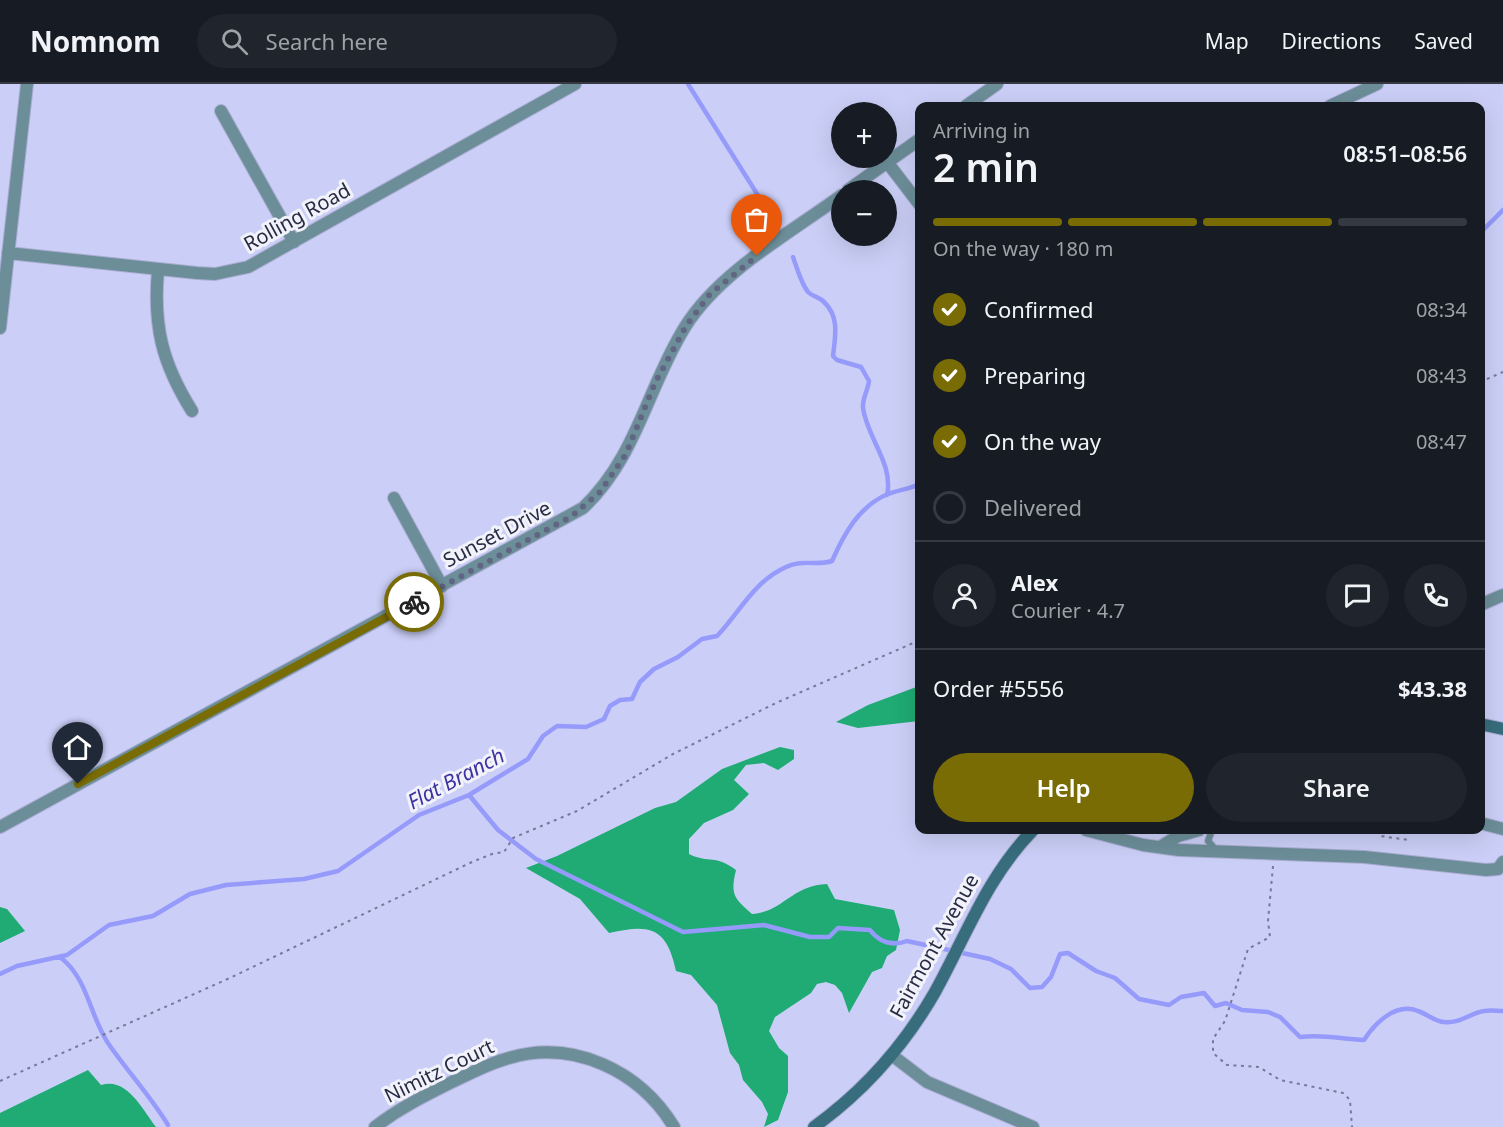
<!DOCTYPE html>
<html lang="en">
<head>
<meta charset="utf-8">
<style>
  :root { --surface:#171b24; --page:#20242c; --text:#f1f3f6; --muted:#9ea1a6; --line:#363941; --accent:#7a6c05 }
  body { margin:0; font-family:"Noto Sans",sans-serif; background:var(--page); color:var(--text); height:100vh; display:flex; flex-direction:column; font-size:22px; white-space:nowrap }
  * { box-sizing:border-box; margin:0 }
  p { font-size:20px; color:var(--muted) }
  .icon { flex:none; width:33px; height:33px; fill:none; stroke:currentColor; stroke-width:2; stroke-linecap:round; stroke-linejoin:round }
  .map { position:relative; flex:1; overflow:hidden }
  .side { position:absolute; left:915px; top:18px; width:570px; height:732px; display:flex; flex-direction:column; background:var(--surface); border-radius:12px; box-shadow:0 6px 24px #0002 }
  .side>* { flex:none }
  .controls { position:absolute; left:831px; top:18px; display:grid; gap:12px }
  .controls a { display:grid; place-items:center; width:66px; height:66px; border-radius:50%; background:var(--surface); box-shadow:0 6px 24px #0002; font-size:30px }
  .pin { position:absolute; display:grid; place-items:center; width:51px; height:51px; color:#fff; margin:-62px -26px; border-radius:50% 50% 50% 0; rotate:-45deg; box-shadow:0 0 6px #0007 }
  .pin .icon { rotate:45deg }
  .courier { position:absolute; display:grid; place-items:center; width:60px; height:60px; margin:-30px; border:4px solid #7a6c05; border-radius:50%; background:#fff; color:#222; box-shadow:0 2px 8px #0007 }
  .headline em { font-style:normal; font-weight:600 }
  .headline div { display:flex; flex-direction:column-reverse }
  .headline { display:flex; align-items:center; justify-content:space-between; height:102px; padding:0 18px }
  h1 { font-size:39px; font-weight:600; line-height:45px }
  .bar { display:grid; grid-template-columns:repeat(4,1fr); gap:9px 6px; align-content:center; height:72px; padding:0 18px }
  .bar i { height:8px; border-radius:4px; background:var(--line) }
  .bar .on { background:var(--accent) }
  .bar p { grid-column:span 4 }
  .line { display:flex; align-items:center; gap:15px; padding:0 18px; border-top:2px solid var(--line) }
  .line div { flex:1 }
  .round { display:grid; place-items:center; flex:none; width:63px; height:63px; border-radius:32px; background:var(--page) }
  ol { padding:0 18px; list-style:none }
  li { display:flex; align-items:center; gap:18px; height:66px }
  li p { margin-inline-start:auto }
  li .icon { padding:6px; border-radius:50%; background:var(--accent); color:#fff; stroke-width:4 }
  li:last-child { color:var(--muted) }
  li i { width:33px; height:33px; border:3px solid var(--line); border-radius:50% }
  .button { display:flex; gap:12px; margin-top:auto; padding:12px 18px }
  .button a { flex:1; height:69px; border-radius:36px; background:var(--accent); color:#fff; font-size:24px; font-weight:600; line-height:69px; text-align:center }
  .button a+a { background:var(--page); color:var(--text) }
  header { display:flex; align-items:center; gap:36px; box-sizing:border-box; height:84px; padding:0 30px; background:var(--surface); border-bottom:2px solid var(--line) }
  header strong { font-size:28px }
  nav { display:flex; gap:33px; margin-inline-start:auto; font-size:21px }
  .search { width:420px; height:54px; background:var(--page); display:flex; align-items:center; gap:15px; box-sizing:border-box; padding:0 21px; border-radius:33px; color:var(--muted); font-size:22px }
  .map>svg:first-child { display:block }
  .forest { fill:#1fab73 }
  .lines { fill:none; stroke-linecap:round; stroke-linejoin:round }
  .stream { stroke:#959afb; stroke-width:4.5 }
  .lane-casing { stroke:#abaed3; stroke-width:8 }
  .street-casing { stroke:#abaed3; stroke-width:14 }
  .secondary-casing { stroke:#abaed3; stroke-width:14 }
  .path { stroke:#767999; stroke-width:2; stroke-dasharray:3 4.5; stroke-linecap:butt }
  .lane { stroke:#6c8e99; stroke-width:6 }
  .street { stroke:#6c8e99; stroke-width:12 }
  .secondary { stroke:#376d7d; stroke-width:12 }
  .done { stroke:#626483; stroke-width:6; stroke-dasharray:0 10.8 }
  .route { stroke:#7a6c05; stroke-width:8 }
  .labels { text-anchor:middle; stroke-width:6; stroke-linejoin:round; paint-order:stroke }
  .street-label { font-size:20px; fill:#292b44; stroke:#f2f3fa }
  .water-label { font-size:21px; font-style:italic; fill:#3e33a2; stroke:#f2f3fa }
</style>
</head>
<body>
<header>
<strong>Nomnom</strong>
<div class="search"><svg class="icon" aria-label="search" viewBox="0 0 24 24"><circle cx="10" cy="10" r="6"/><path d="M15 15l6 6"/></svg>Search here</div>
<nav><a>Map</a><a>Directions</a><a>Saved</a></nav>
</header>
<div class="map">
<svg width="1503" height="1043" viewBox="0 0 1503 1043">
  <rect width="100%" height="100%" fill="#cbcff7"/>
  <!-- forest -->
  <path class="forest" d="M919,602V637L858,644L836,638L868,621Z
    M780,663L794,666V675L778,686L764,679L746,681L734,696L749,710L733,726L704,739L689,755V770C710,780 715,770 736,786C730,811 734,814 752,830C783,828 792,801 827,800L835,815L894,826L900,846L896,866L887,872L882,884L872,888L849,929L842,909L835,901L826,898L817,900L811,909L775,933L769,947L779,964L788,972V1008L778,1036L764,1043L768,1030L762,1018L743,996L739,981L730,969L717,921L691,891L676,887C667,844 651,839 609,849L580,815L526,784L557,772L655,724L676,718L722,685Z
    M0,823L7,825L25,847L0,859Z
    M88,986L101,1001C127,993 142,1025 156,1043H0V1029Z"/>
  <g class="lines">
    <!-- stream -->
    <path class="stream" d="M688,0L759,113L770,124L776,139
      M1480,149L1503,126
      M793,173C797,184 801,199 808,208C813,213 820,213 824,218C840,233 835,253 833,272L837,276L861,283L869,297C868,306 862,315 863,324C867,354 894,380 887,411
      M469,711L498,746L536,775L683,848L764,841L810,853H829L838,844L870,846C880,859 893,862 907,857L990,875L1011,885L1030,904L1042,903L1051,893L1060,870L1068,869L1096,887L1115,894L1139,915L1169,921L1181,913L1204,909L1215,922L1226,919L1242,926L1268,928L1280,933L1300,953C1325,950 1340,955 1364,956C1375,939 1396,918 1418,927C1427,930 1436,938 1444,938C1460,940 1470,929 1484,927C1490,926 1497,927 1503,927
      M60,873C89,895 90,935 110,962C129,989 151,1013 168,1041
      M0,890L17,882L67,871L109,841L153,832L190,810L226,801L304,795L338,787L419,731L469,711L528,675L543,652L557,642L586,643L604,635L610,622L620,616L632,615L640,598L654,585L678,573L702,555L717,552C740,528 753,498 786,483C802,475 817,482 832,477C844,450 859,422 888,410C898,406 910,405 920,400"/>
    <!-- lane casing -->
    <g class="lane-casing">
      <path id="lane" d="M1212,746L1208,757L1215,765"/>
    </g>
    <!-- street casing -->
    <g class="street-casing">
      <path id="street" d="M966,22L997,0
        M1330,22L1377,0
        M221,27L294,158
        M887,78L920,121
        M848,106L920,55
        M8,169L197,189L215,190L248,183L575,0
        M158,186C153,242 162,279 192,327
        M0,244L27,0
        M394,414L442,502
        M1480,521L1503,511
        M1480,739L1503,745
        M0,743L583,424C637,373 647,304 685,243C719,188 790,149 842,111
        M1086,746L1143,761L1179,766L1364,773L1486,786L1498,785L1503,778
        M1160,763L1178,752L1199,746
        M893,972L927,998L1033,1043
        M375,1043C398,1025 424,1012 450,999C469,990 489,979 509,974C574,955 640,987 674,1043"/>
    </g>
    <!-- secondary casing -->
    <g class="secondary-casing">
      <path id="secondary" d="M1480,640L1503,645
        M814,1043C864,1007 904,962 935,908C966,852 987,793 1033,746"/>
    </g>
    <!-- path -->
    <path class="path" d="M1480,298L1503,288
      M1380,746V752L1409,756
      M1273,782L1268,837L1270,853L1248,865L1225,937L1213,955V969L1227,981L1259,983L1280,996L1343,1009L1350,1016L1352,1043
      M0,997L232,893L472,778L492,770L504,768L513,754L577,727L673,670L776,619L920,556"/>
    <!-- lane -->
    <use href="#lane" class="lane"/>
    <!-- street -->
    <use href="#street" class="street"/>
    <!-- secondary -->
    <use href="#secondary" class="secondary"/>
  </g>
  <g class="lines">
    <!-- done -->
    <path class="done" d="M414,518L572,432L600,408L626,370L655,299L686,242L710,210L757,172"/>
    <!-- route -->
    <path class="route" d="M78,700L414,518"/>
  </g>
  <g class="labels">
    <!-- street labels -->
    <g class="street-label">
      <text transform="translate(297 133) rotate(-29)" y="7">Rolling Road</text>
      <text transform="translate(497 450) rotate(-28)" y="7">Sunset Drive</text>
      <text transform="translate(934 862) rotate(-61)" y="7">Fairmont Avenue</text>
      <text transform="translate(439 987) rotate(-26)" y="7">Nimitz Court</text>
    </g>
    <!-- water labels -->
    <g class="water-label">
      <text transform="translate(456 695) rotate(-28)" y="7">Flat Branch</text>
    </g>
  </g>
</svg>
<div class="controls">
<a>+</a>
<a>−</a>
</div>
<div class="pin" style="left:757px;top:172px;background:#ea580c"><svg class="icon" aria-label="bag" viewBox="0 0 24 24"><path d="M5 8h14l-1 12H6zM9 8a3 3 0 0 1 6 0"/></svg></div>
<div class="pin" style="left:78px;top:700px;background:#1f2937"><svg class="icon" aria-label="home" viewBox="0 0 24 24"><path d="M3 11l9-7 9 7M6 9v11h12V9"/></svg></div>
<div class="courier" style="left:414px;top:518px"><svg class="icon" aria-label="bike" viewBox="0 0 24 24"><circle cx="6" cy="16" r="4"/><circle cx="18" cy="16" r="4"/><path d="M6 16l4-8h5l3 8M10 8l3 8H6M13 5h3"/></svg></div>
<section class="side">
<div class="headline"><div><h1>2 min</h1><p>Arriving in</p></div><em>08:51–08:56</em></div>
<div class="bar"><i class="on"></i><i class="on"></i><i class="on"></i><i></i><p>On the way · 180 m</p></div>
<ol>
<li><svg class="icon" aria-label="check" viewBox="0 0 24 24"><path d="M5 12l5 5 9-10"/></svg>Confirmed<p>08:34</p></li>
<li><svg class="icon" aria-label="check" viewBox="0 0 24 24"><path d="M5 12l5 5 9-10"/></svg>Preparing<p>08:43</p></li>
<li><svg class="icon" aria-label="check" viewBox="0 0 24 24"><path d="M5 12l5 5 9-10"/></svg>On the way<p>08:47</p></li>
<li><i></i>Delivered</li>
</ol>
<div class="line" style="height:108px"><a class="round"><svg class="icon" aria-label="person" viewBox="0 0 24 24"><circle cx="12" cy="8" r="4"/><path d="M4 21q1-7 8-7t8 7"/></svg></a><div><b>Alex</b><p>Courier · 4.7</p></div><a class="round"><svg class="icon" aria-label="chat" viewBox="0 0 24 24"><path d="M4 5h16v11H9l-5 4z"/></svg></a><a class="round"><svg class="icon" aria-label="phone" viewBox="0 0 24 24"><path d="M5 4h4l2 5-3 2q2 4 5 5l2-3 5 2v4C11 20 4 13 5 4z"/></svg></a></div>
<div class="line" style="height:78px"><div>Order #5556</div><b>$43.38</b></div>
<div class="button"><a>Help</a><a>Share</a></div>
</section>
</div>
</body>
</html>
